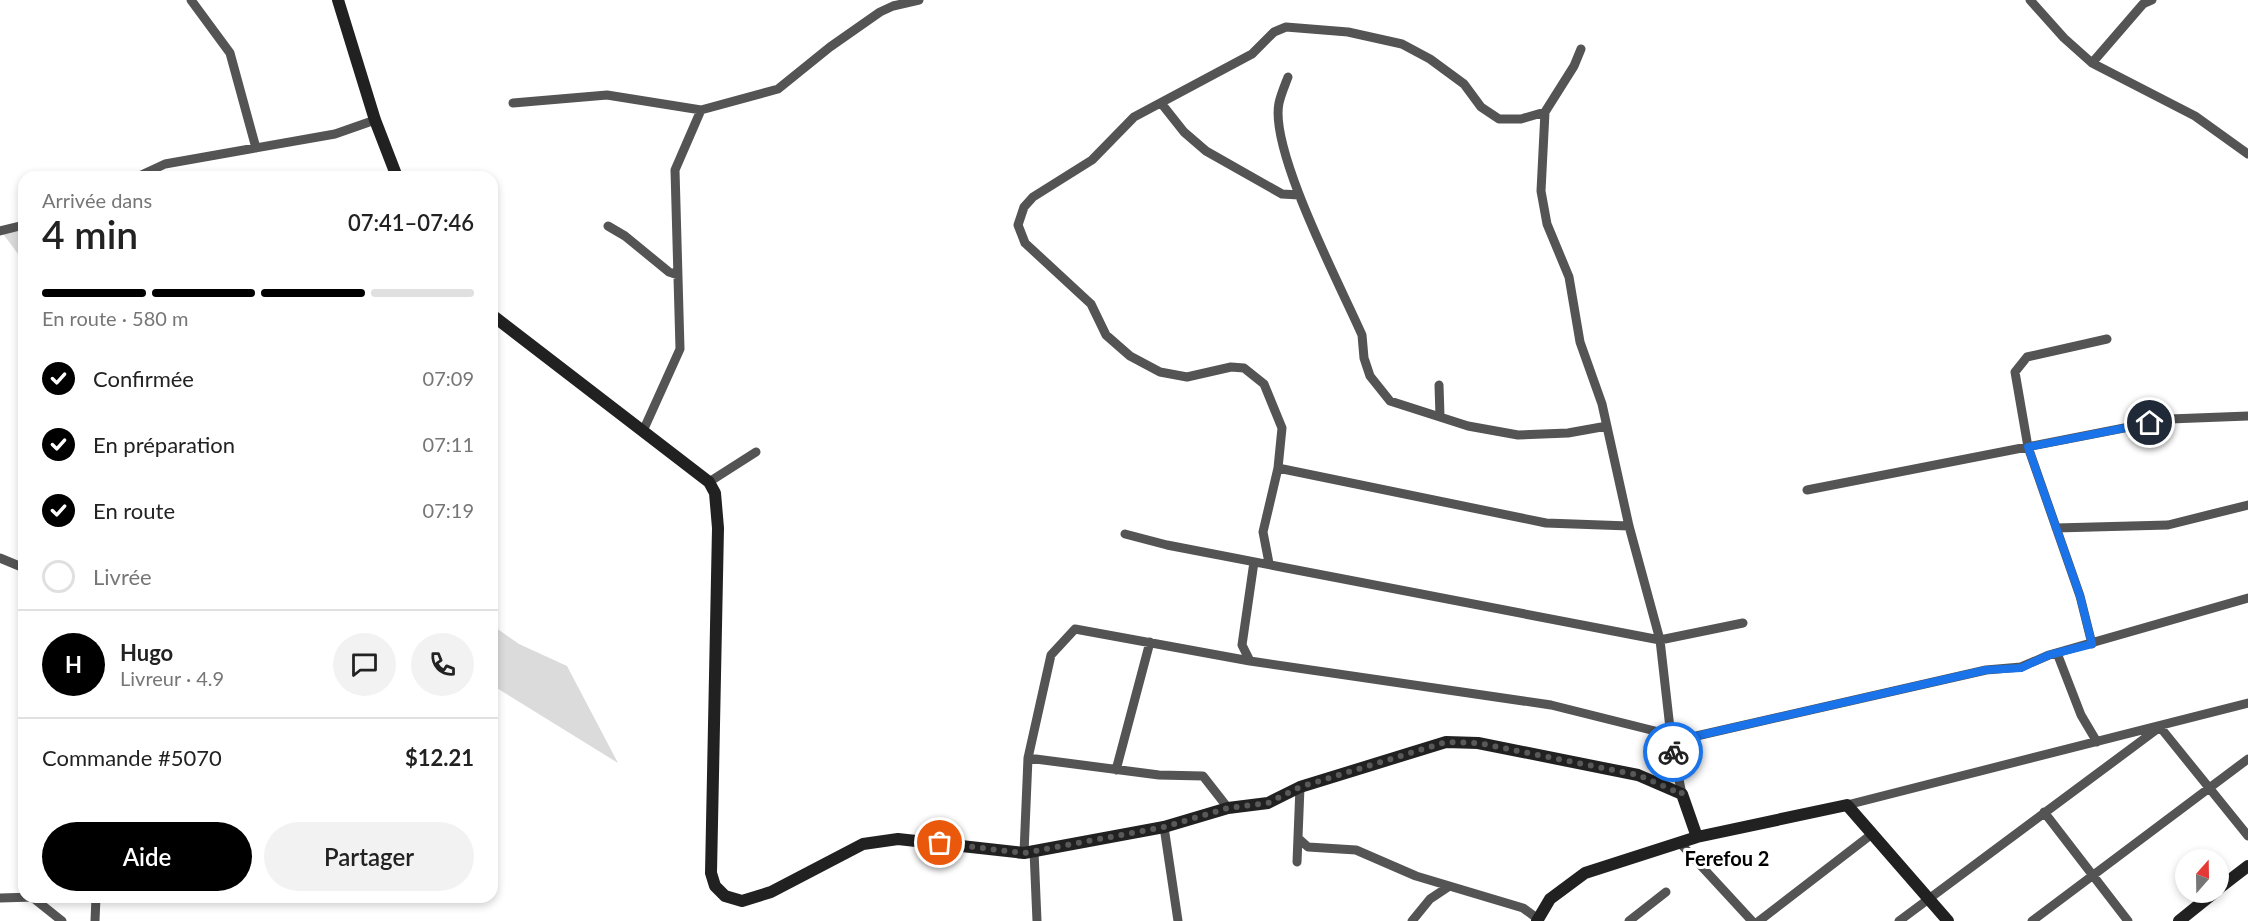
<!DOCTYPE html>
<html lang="fr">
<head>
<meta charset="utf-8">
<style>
  :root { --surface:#fff; --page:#f2f2f2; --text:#222; --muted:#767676; --line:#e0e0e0; --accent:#000 }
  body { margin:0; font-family:Lato,sans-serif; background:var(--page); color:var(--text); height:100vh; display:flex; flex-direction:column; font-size:22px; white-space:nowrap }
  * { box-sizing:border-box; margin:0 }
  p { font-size:20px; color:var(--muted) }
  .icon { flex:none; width:33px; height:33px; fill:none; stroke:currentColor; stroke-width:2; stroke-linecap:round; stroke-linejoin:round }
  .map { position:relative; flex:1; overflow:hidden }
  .details { position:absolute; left:18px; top:171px; width:480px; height:732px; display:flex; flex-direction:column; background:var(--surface); border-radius:18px; box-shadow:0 3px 9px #0003 }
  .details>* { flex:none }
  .needle { width:39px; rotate:20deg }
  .tools { position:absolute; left:2175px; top:849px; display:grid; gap:12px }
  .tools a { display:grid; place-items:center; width:54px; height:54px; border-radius:50%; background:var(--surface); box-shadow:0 3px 9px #0003; font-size:30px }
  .pin { position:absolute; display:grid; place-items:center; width:51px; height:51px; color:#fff; margin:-26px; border:3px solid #fff; border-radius:50%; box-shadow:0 2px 6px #0007 }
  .courier { position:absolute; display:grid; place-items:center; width:60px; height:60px; margin:-30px; border:4px solid #1a73e8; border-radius:50%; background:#fff; color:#222; box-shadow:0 2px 8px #0007 }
  .headline em { font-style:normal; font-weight:600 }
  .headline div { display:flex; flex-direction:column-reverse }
  .headline { display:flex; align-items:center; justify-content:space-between; height:102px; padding:0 24px }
  h1 { font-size:39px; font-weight:600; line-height:45px }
  .bar { display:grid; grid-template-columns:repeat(4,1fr); gap:9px 6px; align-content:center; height:72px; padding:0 24px }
  .bar i { height:8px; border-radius:4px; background:var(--line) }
  .bar .on { background:var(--accent) }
  .bar p { grid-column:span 4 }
  .line { display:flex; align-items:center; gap:15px; padding:0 24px; border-top:2px solid var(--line) }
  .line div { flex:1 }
  .round { display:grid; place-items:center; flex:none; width:63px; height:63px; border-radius:32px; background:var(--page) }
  ol { padding:0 24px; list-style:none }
  li { display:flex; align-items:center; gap:18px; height:66px }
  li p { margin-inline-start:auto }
  li .icon { padding:6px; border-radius:50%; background:var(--accent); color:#fff; stroke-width:4 }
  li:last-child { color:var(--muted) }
  li i { width:33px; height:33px; border:3px solid var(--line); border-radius:50% }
  .cta { display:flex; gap:12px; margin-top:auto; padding:12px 24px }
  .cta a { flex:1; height:69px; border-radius:36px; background:var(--accent); color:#fff; font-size:24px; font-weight:600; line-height:69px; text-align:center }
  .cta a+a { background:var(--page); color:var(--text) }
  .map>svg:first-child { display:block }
  .green { fill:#dbdbdb }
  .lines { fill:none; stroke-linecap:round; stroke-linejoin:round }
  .street { stroke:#545454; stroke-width:9 }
  .secondary { stroke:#212121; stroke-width:12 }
  .done { stroke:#595959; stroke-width:6; stroke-dasharray:0 10.8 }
  .route { stroke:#1a73e8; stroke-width:8 }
  .labels { text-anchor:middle; stroke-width:6; stroke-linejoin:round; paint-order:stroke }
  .neighbourhood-label { font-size:20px; font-weight:bold; fill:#000; stroke:#fff }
</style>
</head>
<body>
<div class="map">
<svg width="2248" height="921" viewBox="0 0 2248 921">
  <rect width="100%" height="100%" fill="#fff"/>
  <!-- green -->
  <path class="green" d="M24,230V262L1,231Z
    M492,625L519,644L567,666L618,763L492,685Z"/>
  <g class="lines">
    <!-- street -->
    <path class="street" d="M191,0L230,53L256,148
      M2030,0L2064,38L2092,63L2195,116L2248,154
      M1581,49L1574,66L1545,112L1541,191L1547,224L1569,277L1580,342L1602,404L1629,526L1660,640L1672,746L1682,794
      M2092,63L2143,4L2152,0
      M1288,77C1285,85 1281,94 1279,103C1269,150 1341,287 1362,335L1364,358L1370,376L1390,401L1468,426L1518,435L1568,433L1607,426
      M513,103L607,95L701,110L778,89L830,47L880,12L893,6L919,0
      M1161,103L1184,132L1206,151L1282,194L1299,195
      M137,177L165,164L335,134L375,120
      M608,226L625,236L669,272L678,275
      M0,231L24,225
      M1439,385L1440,416
      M643,431L680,349L675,170L701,110
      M1278,468L1546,523L1629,526
      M709,482L756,452
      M1807,490L2170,419L2248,416
      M2056,528L2168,525L2248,505
      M1125,534L1167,545L1660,640L1743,623
      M0,558L24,568
      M1269,563L1263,532L1278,468L1282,428L1264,384L1244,368L1231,367L1187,377L1160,372L1130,356L1106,335L1091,304L1025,243L1018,225L1024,207L1033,197L1092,160L1134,117L1252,54L1274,32L1286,27L1348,32L1402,44L1430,59L1464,84L1481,107L1499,119H1521L1545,112
      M2092,644L2080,596L2028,447L2015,372L2027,357L2107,339
      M2057,653L2081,715L2097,742
      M1250,661L1242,645L1254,562
      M1028,758L1159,775L1203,776L1228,808
      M1116,770L1150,642
      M1847,805L2248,703
      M2044,812L2128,921
      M1164,827L1178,921
      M1298,838L1308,847L1356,850L1416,876L1523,908L1538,919
      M1680,843L1752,921
      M1034,851L1037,921
      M1024,853L1028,758L1051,655L1075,629L1250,661L1551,705L1655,731L1672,746L1692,737L1986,670L2021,667L2049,655L2248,598
      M1297,862L1300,787
      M32,897L62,921
      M0,898L34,897
      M95,921L96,897
      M1412,921L1430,899L1448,887
      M1629,921L1666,892
      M1759,921L1872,834
      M1899,921L2160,727L2248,836
      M2032,921L2248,759"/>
    <!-- secondary -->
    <path class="secondary" d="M338,0L375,120L397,177
      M492,315L709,482L715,493L718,528L711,873L715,886L725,896L742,901L771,892L863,844L898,839L1024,853L1164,827L1228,808L1268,803L1300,787L1446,742L1478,743L1638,775L1682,794L1697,837
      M2218,889L2248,866
      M1537,921L1550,899L1585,873L1697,837L1847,805L1948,921
      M2179,921L2215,892"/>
  </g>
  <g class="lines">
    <!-- done -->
    <path class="done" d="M940,843L1024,853L1164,827L1228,808L1268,803L1300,787L1446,742L1478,743L1638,775L1682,794L1673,752"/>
    <!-- route -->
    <path class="route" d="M1673,752L1672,746L1692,737L1986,670L2021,668L2049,655L2092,644L2080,596L2028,447L2150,423"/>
  </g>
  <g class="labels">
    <!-- neighbourhood labels -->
    <g class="neighbourhood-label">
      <text x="1727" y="866">Ferefou 2</text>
    </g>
  </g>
</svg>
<div class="tools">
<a><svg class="needle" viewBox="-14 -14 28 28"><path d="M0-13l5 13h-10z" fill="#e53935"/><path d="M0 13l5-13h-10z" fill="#767676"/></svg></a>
</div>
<div class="pin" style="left:940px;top:843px;background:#ea580c"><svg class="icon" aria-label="bag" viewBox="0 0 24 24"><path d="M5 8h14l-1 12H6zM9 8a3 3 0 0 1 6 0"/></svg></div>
<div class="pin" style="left:2150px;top:423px;background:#1f2937"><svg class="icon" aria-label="home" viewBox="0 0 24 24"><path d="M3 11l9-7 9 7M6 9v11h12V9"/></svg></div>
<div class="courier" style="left:1673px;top:752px"><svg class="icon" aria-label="bike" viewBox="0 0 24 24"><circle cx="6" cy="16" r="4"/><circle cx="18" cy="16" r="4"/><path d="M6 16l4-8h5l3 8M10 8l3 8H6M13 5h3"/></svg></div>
<section class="details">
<div class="headline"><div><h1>4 min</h1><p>Arrivée dans</p></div><em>07:41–07:46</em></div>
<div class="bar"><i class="on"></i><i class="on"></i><i class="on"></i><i></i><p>En route · 580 m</p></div>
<ol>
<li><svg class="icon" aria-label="check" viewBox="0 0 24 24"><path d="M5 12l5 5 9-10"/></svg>Confirmée<p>07:09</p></li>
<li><svg class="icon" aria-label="check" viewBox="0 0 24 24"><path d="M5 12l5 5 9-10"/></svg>En préparation<p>07:11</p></li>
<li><svg class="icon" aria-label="check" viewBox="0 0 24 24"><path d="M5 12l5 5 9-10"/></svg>En route<p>07:19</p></li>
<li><i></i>Livrée</li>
</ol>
<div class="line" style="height:108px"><b class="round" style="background:var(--accent);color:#fff">H</b><div><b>Hugo</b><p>Livreur · 4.9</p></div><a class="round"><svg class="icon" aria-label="chat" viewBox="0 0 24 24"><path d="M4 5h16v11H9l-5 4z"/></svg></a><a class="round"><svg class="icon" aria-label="phone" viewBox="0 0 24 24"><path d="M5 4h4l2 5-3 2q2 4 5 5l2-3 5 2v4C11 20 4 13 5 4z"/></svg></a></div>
<div class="line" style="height:78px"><div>Commande #5070</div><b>$12.21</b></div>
<div class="cta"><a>Aide</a><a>Partager</a></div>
</section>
</div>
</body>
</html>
